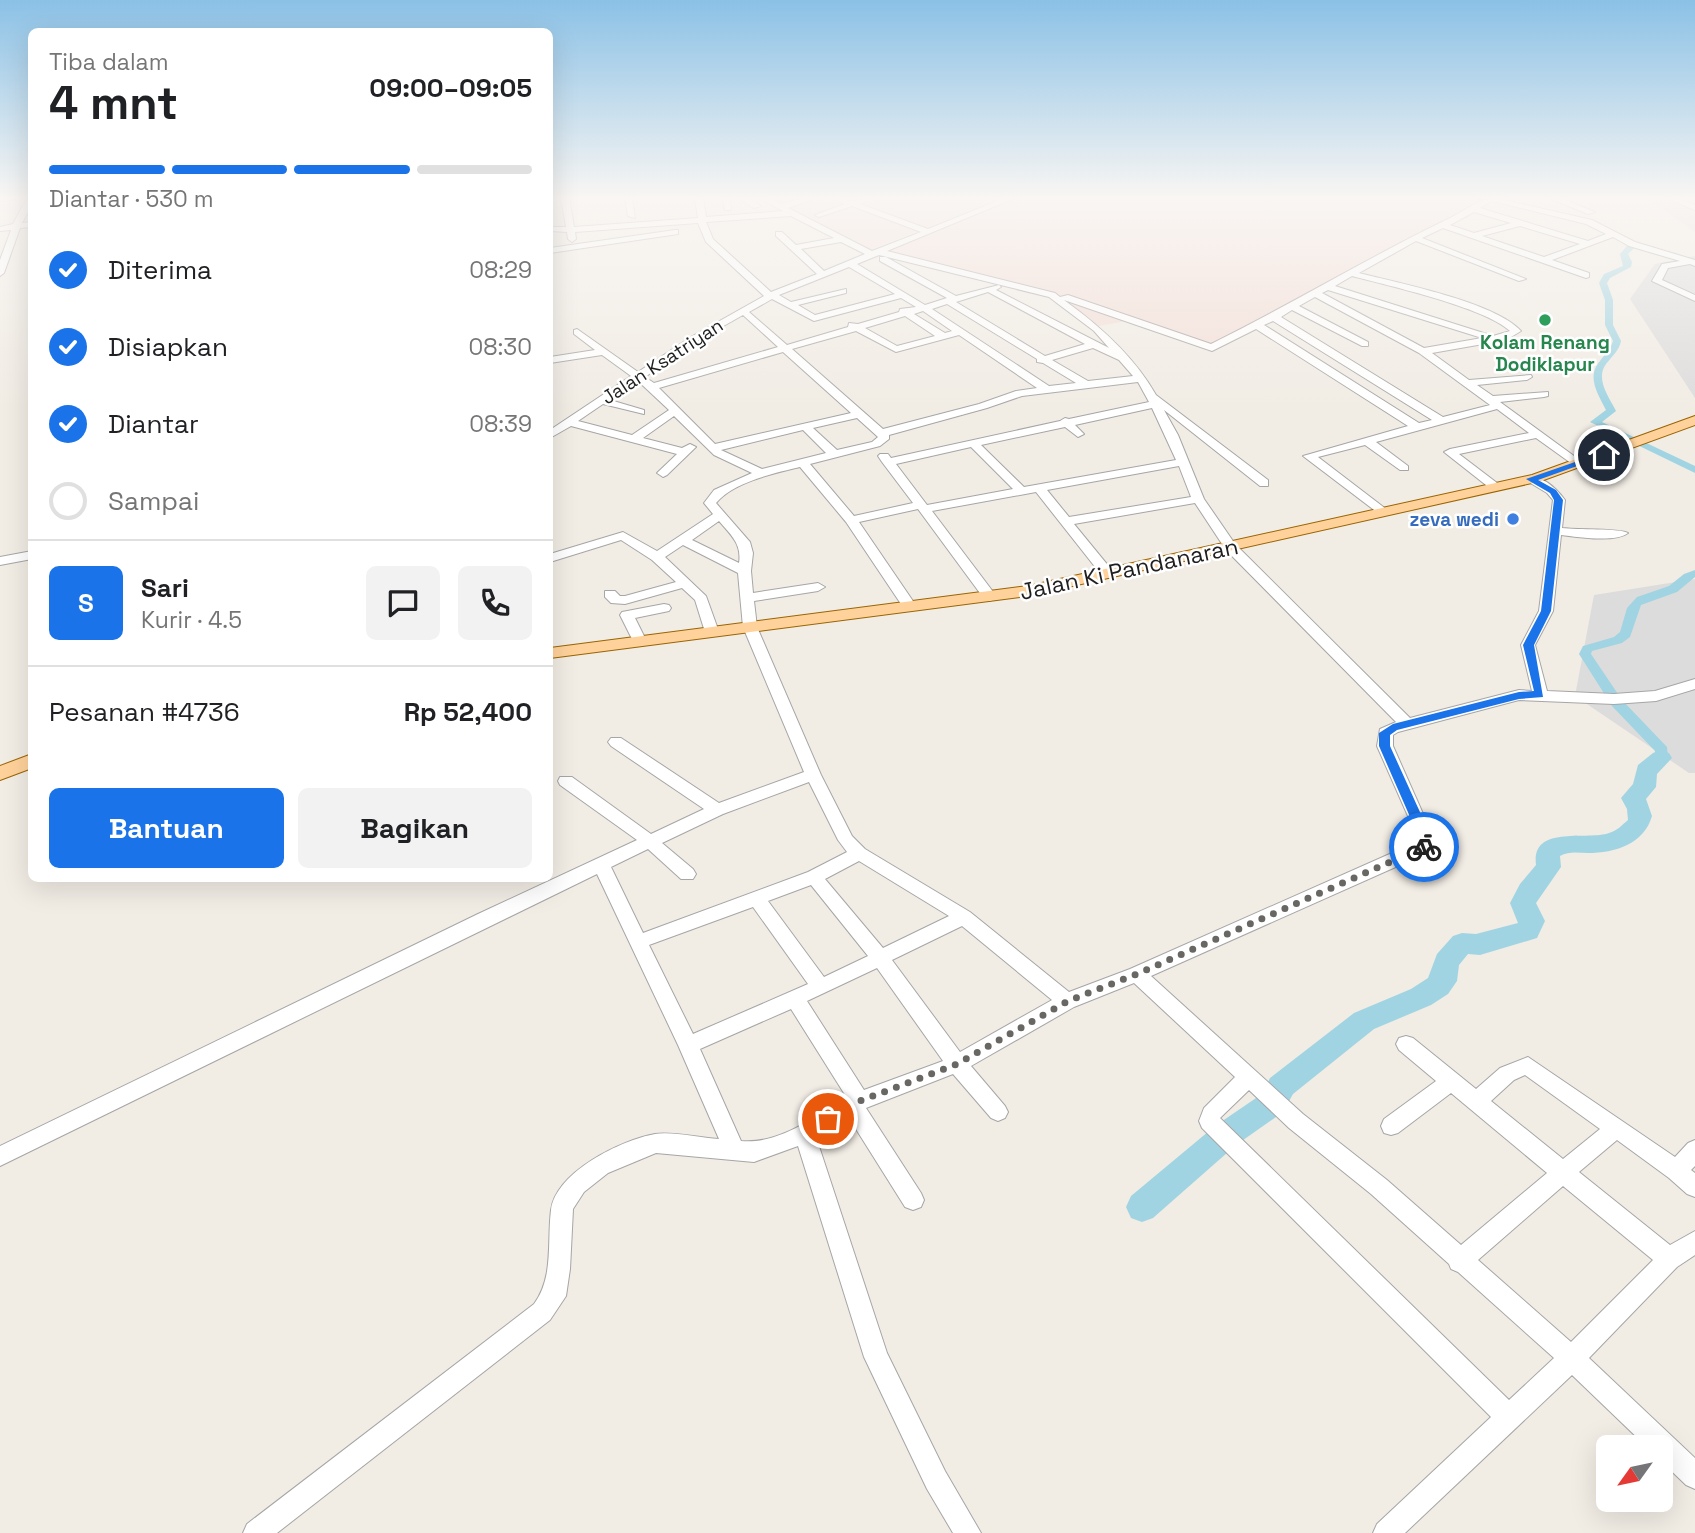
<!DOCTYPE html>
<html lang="id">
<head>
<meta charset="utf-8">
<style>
  :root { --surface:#fff; --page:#f2f2f2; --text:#202124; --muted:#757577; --line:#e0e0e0; --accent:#1a73e8 }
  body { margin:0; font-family:"Space Grotesk",sans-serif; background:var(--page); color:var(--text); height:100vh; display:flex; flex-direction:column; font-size:26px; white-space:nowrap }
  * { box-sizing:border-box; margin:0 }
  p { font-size:23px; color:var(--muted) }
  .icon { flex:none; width:38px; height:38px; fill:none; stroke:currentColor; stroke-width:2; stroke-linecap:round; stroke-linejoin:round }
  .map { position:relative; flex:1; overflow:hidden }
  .sheet { position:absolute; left:28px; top:28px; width:525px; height:854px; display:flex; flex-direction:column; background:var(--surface); border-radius:10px; box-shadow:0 7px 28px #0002 }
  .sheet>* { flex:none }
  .needle { width:46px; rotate:237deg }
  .controls { position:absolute; left:1596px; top:1435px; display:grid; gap:14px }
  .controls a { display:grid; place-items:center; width:77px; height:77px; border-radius:10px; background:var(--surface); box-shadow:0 7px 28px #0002; font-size:35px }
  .pin { position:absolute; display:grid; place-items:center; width:60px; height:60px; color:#fff; margin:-30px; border:4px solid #fff; border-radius:50%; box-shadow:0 2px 7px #0007 }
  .courier { position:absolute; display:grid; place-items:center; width:70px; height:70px; margin:-35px; border:5px solid #1a73e8; border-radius:50%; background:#fff; color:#222; box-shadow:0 2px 9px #0007 }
  .headline em { font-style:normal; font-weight:600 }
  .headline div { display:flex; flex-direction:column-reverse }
  .headline { display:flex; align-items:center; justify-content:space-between; height:119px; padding:0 21px }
  h1 { font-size:46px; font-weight:600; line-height:52px }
  .bar { display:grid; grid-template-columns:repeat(4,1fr); gap:10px 7px; align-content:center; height:84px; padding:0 21px }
  .bar i { height:9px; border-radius:5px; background:var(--line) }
  .bar .selected { background:var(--accent) }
  .bar p { grid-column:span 4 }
  .line { display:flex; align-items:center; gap:18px; padding:0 21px; border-top:2px solid var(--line) }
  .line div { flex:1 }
  .round { display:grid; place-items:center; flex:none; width:74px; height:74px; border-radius:10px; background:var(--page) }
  ol { padding:0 21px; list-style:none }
  li { display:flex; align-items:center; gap:21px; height:77px }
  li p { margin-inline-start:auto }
  li .icon { padding:7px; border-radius:50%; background:var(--accent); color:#fff; stroke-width:4 }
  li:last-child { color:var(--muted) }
  li i { width:38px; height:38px; border:4px solid var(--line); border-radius:50% }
  .action { display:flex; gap:14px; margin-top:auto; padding:14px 21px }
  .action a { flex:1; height:80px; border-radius:10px; background:var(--accent); color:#fff; font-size:28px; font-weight:600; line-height:80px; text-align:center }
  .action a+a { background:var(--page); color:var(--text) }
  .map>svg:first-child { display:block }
  .residential { fill:#dddcdc }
  .military { fill:#f3ded7 }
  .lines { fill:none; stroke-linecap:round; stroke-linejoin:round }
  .stream { stroke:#a1d4e2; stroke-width:2 }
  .canal { fill:#a1d4e2; fill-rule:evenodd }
  .river { fill:#a1d4e2; fill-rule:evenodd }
  .minor-casing { stroke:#a6a6a6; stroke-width:2 }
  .major-casing { stroke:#9a6400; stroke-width:2 }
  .minor { fill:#fff; fill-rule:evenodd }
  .major { fill:#ffd29b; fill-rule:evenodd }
  .route { fill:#1a73e8 }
  .done { stroke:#686764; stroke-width:7; stroke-dasharray:0 12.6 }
  .leisure-dot { fill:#2e9e5b; stroke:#fff; stroke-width:2.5 }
  .shop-dot { fill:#3f7fe0; stroke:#fff; stroke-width:2.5 }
  .labels { text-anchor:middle; stroke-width:5; stroke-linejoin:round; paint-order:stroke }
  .far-leisure-label { font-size:19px; font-weight:bold; fill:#27864d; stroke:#fff }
  .far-street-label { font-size:19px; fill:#1f1f1f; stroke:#fff }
  .far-shop-label { font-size:19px; font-weight:bold; fill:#366cbe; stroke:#fff; text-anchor:end }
  .street-label { font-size:23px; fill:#1f1f1f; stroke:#fff }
</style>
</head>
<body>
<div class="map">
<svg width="1695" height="1533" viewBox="0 0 1695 1533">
  <rect width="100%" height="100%" fill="#f1ece4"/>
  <!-- residential -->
  <path class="residential" d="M1646,198H1695V232L1649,200Z
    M1695,256V398L1630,299L1655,264Z
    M1695,579V773H1689L1575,696L1594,595Z"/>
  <!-- military -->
  <path class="military" d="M763,198H1002L867,251Z
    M1016,198H1474L1482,199L1472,204L1469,210L1211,345L1132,320L1098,326L1051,293L882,254Z"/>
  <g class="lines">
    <!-- stream -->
    <path class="stream" d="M1474,198L1499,202"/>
    <!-- canal -->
    <path class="canal" d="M1627,246L1634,248L1628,254L1632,262L1631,267L1610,278L1607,283L1613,300V325L1621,341C1619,351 1612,356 1606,364C1595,379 1609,397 1616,411L1602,422L1695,466V473L1590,422L1606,410C1598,394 1586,377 1600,361C1605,354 1610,350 1613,341L1605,325V300L1599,283L1604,274L1623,266L1620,254Z
      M1695,570V577L1677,592L1641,605L1630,637L1622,643L1592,651L1591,654L1622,700L1667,747L1668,758L1661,763L1654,758L1655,751L1612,706L1579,654L1583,646L1614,637L1620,632L1627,608L1637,597L1669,586L1684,574Z"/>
    <!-- river -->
    <path class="river" d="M1661,750L1669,753L1672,758L1657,774L1656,787L1646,799L1652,816C1644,844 1615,853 1588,853C1578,853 1569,851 1560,856L1561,867L1536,903L1545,921L1537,938L1480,955L1468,954L1459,965L1457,981L1448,994L1431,1005L1374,1029L1293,1094L1283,1112L1236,1145L1153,1218L1142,1222L1131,1218L1126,1207L1131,1196L1215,1126L1262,1094L1270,1078L1354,1013L1411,989L1428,978L1437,954L1453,936L1462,933L1476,934L1518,923L1510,903L1520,884L1536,865C1531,824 1587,841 1609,833C1617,831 1622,825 1628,820L1627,809L1621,798L1633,784L1638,765L1653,753Z"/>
    <!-- minor casing -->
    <g class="minor-casing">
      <path id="minor" d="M0,198H23L0,201Z
        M27,198H32V205L22,223L32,222V227L20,228L4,273L0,276V260L11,230L0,231V227L13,224Z
        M561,198H569L574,227L698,218L695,198H703L706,217L783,211L759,198H769L781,204L804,198H816L788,208L872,251L921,232L852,206L819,217L815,215L845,204L833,198L852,201L873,198L860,204L928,229L1005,198H1015L887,251L1055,293L1060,297L1068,295L1211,344C1292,304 1369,257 1450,218C1466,210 1480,198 1496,198L1592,220L1635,242L1695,260V266L1690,264L1668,268L1662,280L1695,295V301L1652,281L1662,264L1680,261L1629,246L1613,237L1552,260L1589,273V277L1586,278L1443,228L1422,238L1526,279L1519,281L1416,241L1359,273C1398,283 1495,302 1521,331L1506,340L1432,353L1469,380L1531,375L1532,377L1527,380L1477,385L1493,396L1548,392V396L1544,397L1500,402L1585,464L1583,466H1575L1536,438L1459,454L1501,486L1499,489H1491L1444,452L1450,449L1529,433L1497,409L1376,442L1408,466V470H1400L1365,445L1318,457L1386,509L1388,512L1382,516L1303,456L1408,426L1256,329L1212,351L1064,300C1100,326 1134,356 1156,395L1268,480V486H1260L1164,410L1178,435L1204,499L1235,544L1410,718L1519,690L1532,691L1521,645L1539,611L1553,500L1547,493L1527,481V477C1542,475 1556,488 1565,500L1562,528C1576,530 1621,528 1628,533C1615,543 1578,537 1561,535L1553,611L1535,645L1547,691L1614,694L1655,691L1695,679V689L1656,701L1614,704L1519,700L1398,732L1393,735V746L1436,843L1427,853L1151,976L1303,1114L1387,1180L1461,1245L1547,1173L1451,1093L1398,1133L1391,1135L1384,1133L1381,1126L1384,1119L1436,1081L1399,1050L1396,1044L1399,1038L1406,1036L1413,1038L1476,1089L1500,1068L1528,1057L1675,1157L1688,1143L1695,1140V1166L1691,1170L1695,1173V1197L1687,1194L1669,1178L1617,1140L1579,1172L1670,1245L1695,1231V1255L1677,1267L1589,1358L1695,1458V1489L1686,1485L1661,1461V1447H1647L1572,1375L1405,1533H1373L1377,1524L1491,1417L1202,1128L1199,1121L1204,1108L1235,1077L1134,983L1074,1007L971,1066L1005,1106L1008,1112L1005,1118L998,1121L991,1118L953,1074L866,1108L921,1193L924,1200L921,1207L913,1210L905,1207L849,1118L816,1137L887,1353L945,1471L981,1533H953L927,1489L864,1357L798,1146L754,1162L656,1153L608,1173L584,1192L573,1209L570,1269L566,1296L550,1320L277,1533H243L247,1524L534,1304C554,1277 547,1242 551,1210C556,1172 621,1140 655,1134C671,1131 701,1138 719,1139L678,1045L597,874L0,1166V1146L478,914L637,840L560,785L558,781L560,777H572L651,834L704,809L611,746L608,742L611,738H621L719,803L804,772L743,627L738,573L683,545L665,557L706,596L719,632L712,636L705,632L695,600L682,588L625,604L611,603L605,597V591H615L620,596H625L676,582L652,560L621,540L550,562V554L623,532L657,551L713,514L704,503L714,490L752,473L714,455L674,416L643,438L682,448L690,444L696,447L667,475L663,477L657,473L677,454L571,426L550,438V430L631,376L602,355L550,363V357L595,350L574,334V330L577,329L638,372L691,337L764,296L706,242L698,223L575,232L576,239L572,242L568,239L567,232L550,231V227H566ZM1492,201L1586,224L1606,234L1588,241L1480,208ZM1474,212L1511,223L1474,233L1450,225ZM791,216L834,238L796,245L782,232H776V236L817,274L771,292L713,239L706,222ZM1520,226L1580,244L1544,257L1482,236ZM841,242L865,254L824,271L801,249ZM879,255L1049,297L1094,331L1109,348L996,290L1001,287L999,285L956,296L886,257H880V261L947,298L925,305L857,264ZM849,267L895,294L815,315L798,305L846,293V289L791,302L779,295ZM1352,276C1389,286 1484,307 1510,331L1493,336L1335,286ZM1328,290L1482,338L1424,348L1322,293ZM988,292L1085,344L1045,356L956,302ZM1315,297L1419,353L1490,405L1443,417L1281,317L1292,310L1362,346H1368V342L1299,306ZM901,298L916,307L900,309L899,312L858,324L849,323L848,327L787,345L749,312L772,299L814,321ZM947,304L1037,359V362L1043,363L1076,383L1049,386L932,309ZM923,311L952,331L945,333L914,314ZM743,315L778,347L654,383L645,377L697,341ZM905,316L935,336L897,346L865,328ZM1273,321L1432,420L1419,423L1264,325ZM856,331L896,352L959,335L1037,388L1016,391L979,404L883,429L792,349ZM1093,348L1119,360L1133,376L1088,381L1052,360ZM783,352L851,413L715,444L659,388ZM638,381L669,410L632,435L578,421L603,404L644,414V410L610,400ZM1138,382L1149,402L1069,419L1065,418L1060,421L891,458L888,454H880L878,456L882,462L913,503L854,516L810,464L880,446L889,439V435L987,408L1022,396ZM1152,408L1176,460L1024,487L981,445L1065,427L1078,437L1084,434L1075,425ZM857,418L878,437L872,442L837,450L813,428ZM803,430L826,453L762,469L721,450ZM971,447L1013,489L927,505L896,464ZM1179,466L1191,497L1069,517L1047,490ZM800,467L846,522L905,610L910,611L917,607L859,522L918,509L985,600L990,601L997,597L932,511L1036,492L1103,577L1108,578L1115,574L1074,524L1195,503L1226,550L1396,722L1380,729L1377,746L1419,841L1130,969L1069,992L970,912L865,849L852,836L821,775L757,627L754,601L818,591L825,587L818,583L753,593L751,571L753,553L750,542L716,503C733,482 775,473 800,467ZM719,521C731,535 742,544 739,563L692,540ZM809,782L838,840L847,852L808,872L643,933L611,867L648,849L681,879H693L696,874L693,869L662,843L723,814ZM859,861L949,916L883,948L825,879ZM811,885L868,956L824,977L768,901ZM753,907L808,984L693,1034L649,945ZM962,926L1052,1000L960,1052L892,960ZM877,968L943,1061L864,1090L807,1001ZM791,1009L847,1098C816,1116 778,1145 741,1141L700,1049ZM1525,1075L1600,1129L1563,1159L1491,1101L1514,1080ZM1249,1090L1289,1128L1371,1194L1449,1264L1451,1269L1458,1272L1554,1358L1509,1400L1220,1118ZM1563,1186L1653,1260L1571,1342L1478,1260Z
        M625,198L632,199L635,218L628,216Z
        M722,198H730L731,210H725Z
        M738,198H747L761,206L754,208Z
        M1549,198H1560L1595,212L1588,214Z
        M1666,198H1676L1695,205V210Z
        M675,230H678V234L550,253V248Z
        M32,551V559L0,565V557Z
        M664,604L669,605L671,608L669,611L635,618L647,642L640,646L635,645L620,615L622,612Z"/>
    </g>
    <!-- major casing -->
    <g class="major-casing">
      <path id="major" d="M1695,416V425L1541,481L1028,596L550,658V648L1028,586L1532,475Z
        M32,754V768L0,780V766Z"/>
    </g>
    <!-- minor -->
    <use href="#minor" class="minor"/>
    <!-- major -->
    <use href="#major" class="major"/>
  </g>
  <!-- sky -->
  <linearGradient id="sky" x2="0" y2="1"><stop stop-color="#8bc1e6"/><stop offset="0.48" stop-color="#f9f6f3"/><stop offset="1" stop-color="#f9f6f3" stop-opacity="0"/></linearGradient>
  <rect width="1695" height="412" fill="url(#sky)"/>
  <!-- route -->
  <path class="route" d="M1601,453L1608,455L1538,480L1556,490L1563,500L1551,611L1534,645L1543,697L1519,699L1397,730L1390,735V746L1434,843L1428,850H1420L1418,847L1421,842L1379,746V733L1393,724L1519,692L1534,691L1523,645L1541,611L1554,500L1550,493L1526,479Z"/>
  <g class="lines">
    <!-- done -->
    <path class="done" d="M828,1119L860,1101L957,1064L1068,1001L1137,974L1424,847"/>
  </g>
  <!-- markers -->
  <circle class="leisure-dot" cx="1545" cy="320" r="7"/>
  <circle class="shop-dot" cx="1513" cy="519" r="7"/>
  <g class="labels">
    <!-- far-leisure labels -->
    <g class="far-leisure-label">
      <text x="1545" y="349">Kolam Renang<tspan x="1545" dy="22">Dodiklapur</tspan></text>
    </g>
    <!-- far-street labels -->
    <g class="far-street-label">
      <text transform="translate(662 361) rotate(-33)" y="7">Jalan Ksatriyan</text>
    </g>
    <!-- far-shop labels -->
    <g class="far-shop-label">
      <text x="1499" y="526">zeva wedi</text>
    </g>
    <!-- street labels -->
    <g class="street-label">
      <text transform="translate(1129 569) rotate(-12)" y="8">Jalan Ki Pandanaran</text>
    </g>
  </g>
</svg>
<div class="controls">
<a><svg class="needle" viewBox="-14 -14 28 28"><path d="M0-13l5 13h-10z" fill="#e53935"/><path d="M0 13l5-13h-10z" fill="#757577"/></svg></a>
</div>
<div class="pin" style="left:828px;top:1119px;background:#ea580c"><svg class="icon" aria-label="bag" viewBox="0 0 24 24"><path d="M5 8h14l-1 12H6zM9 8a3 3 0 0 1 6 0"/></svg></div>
<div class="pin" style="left:1604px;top:455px;background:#1f2937"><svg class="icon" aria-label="home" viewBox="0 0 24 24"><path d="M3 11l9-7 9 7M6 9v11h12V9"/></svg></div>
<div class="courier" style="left:1424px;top:847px"><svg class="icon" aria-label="bike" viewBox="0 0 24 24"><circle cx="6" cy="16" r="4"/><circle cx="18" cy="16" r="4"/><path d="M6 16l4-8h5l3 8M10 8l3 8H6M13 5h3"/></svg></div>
<section class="sheet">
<div class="headline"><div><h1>4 mnt</h1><p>Tiba dalam</p></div><em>09:00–09:05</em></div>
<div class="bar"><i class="selected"></i><i class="selected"></i><i class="selected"></i><i></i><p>Diantar · 530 m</p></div>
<ol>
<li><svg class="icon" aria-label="check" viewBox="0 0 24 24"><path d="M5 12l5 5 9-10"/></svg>Diterima<p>08:29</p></li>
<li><svg class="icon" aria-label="check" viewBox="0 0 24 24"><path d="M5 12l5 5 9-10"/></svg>Disiapkan<p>08:30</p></li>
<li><svg class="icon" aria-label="check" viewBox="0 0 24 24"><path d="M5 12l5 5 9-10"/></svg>Diantar<p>08:39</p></li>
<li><i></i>Sampai</li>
</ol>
<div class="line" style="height:126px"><b class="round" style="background:var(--accent);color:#fff">S</b><div><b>Sari</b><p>Kurir · 4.5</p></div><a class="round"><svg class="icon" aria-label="chat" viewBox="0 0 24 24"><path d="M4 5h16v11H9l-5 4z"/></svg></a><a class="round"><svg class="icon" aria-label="phone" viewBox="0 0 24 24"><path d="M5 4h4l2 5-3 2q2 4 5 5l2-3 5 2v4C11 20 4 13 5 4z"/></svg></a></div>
<div class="line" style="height:91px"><div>Pesanan #4736</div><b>Rp 52,400</b></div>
<div class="action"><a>Bantuan</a><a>Bagikan</a></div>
</section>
</div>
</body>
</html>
